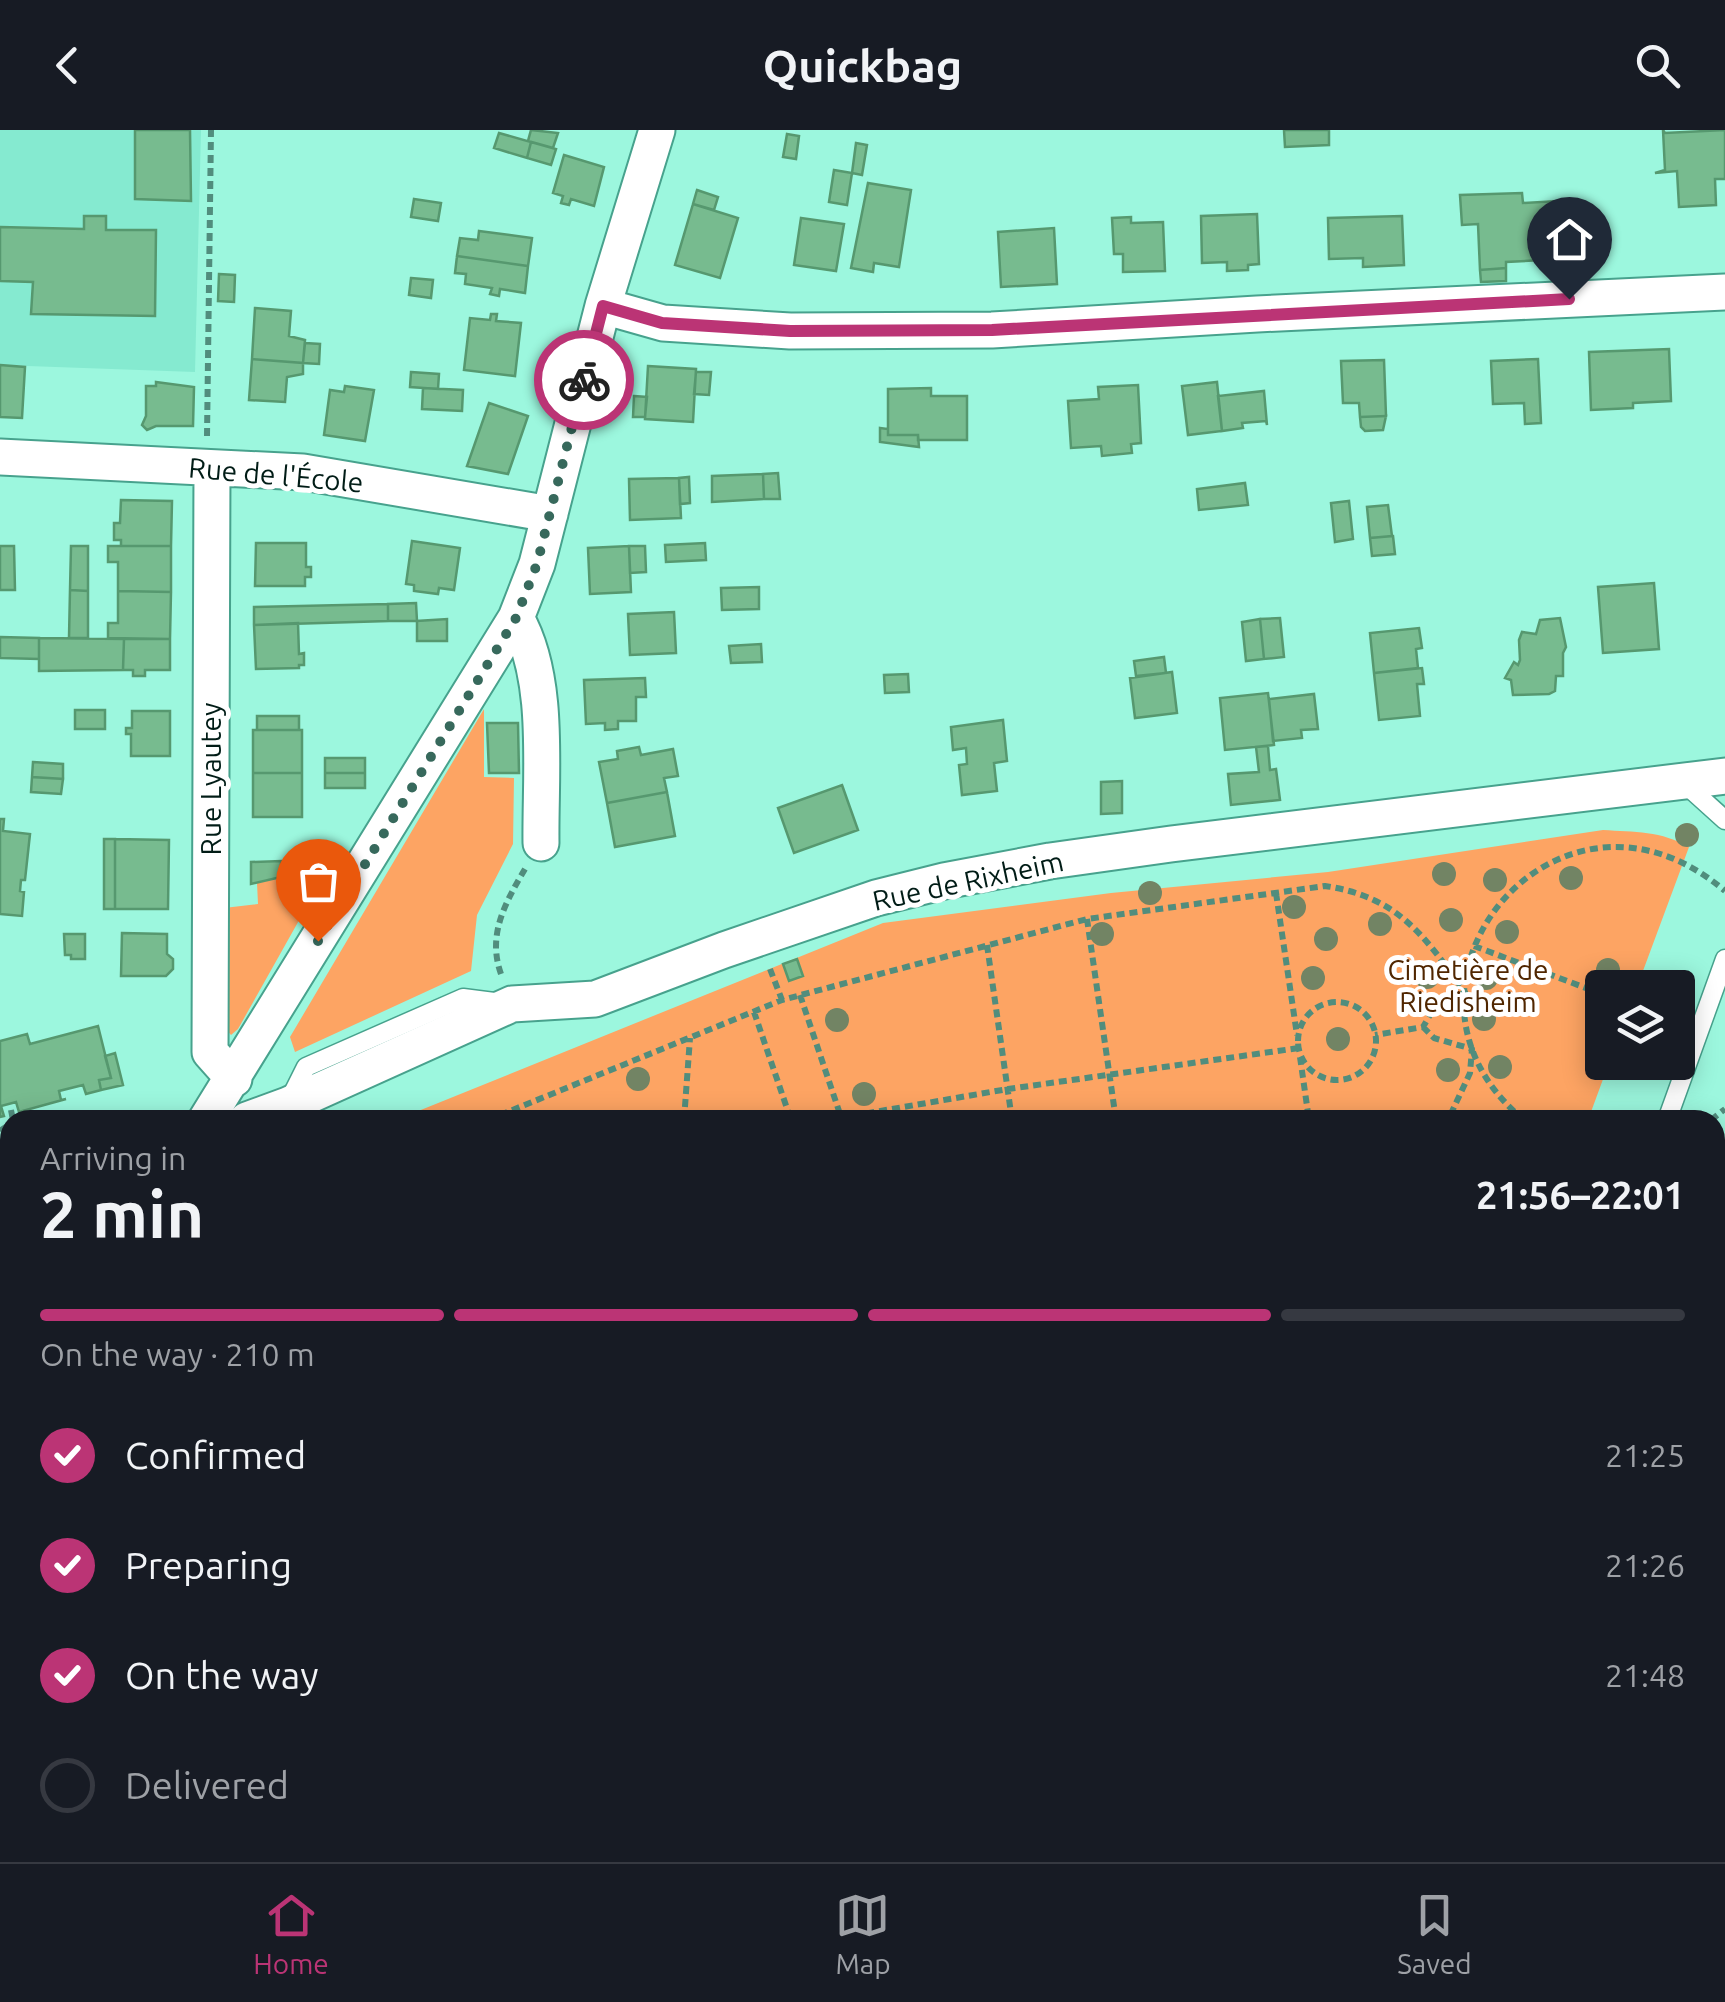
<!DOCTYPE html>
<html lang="en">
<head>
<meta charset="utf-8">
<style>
  :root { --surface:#171b24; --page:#20242c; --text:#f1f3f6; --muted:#9ea1a6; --line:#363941; --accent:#bb3475 }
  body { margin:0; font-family:Ubuntu,sans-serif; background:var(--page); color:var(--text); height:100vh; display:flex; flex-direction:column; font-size:38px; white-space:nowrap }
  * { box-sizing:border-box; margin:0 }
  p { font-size:32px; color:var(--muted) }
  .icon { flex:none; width:55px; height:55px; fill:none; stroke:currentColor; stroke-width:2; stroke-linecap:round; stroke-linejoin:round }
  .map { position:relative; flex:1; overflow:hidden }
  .sheet { position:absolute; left:0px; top:980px; width:1725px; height:752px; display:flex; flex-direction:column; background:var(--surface); border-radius:30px 30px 0 0; box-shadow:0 5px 25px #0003 }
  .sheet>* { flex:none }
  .controls { position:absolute; left:1585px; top:840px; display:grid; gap:20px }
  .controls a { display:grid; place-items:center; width:110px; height:110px; border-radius:10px; background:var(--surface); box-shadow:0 5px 25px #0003; font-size:50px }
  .pin { position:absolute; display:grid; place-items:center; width:85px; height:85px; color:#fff; margin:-102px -42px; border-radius:50% 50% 50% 0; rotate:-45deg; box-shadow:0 0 10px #0007 }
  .pin .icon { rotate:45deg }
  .courier { position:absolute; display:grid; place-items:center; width:100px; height:100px; margin:-50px; border:8px solid #bb3475; border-radius:50%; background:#fff; color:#222; box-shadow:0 2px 12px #0007 }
  .headline em { font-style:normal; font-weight:700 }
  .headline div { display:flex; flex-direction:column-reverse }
  .headline { display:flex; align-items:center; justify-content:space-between; height:170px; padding:0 40px }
  h1 { font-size:65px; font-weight:700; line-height:75px }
  .bar { display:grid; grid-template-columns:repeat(4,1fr); gap:15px 10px; align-content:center; height:120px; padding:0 40px }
  .bar i { height:12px; border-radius:8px; background:var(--line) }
  .bar .active { background:var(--accent) }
  .bar p { grid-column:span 4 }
  ol { padding:0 40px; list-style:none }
  li { display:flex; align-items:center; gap:30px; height:110px }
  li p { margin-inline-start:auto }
  li .icon { padding:10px; border-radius:50%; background:var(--accent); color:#fff; stroke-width:4 }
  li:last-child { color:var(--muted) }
  li i { width:55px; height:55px; border:5px solid var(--line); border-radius:50% }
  header { display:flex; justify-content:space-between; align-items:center; height:130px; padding:0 40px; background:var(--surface); font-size:45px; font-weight:700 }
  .dock { display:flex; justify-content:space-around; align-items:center; height:140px; border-top:2px solid var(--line); background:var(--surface); font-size:28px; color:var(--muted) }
  .dock a { display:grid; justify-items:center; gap:5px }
  .dock .active { color:var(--accent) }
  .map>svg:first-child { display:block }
  .built { fill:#85ead0 }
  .green { fill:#fda463 }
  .building { fill:#77bb8f; stroke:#56986f; stroke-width:2.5 }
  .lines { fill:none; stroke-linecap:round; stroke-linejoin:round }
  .service-casing { stroke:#47a28d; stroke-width:21 }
  .minor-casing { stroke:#47a28d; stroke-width:39 }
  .path { stroke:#518d7d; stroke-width:6; stroke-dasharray:8 5; stroke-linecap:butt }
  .service { stroke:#fff; stroke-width:18 }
  .minor { stroke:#fff; stroke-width:35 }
  .tree { fill:#728464 }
  .done { stroke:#37695c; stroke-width:10; stroke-dasharray:0 18 }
  .route { stroke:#bb3475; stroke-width:12 }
  .labels { text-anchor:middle; stroke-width:10; stroke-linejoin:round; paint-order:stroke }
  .street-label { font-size:28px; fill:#011c16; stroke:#fff }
  .park-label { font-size:28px; fill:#502600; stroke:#fff }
</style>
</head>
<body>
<header><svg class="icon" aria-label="back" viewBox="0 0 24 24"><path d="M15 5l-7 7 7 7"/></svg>Quickbag<svg class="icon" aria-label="search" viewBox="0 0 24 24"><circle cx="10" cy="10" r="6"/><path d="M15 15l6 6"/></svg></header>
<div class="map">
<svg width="1725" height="1732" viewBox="0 0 1725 1732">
  <rect width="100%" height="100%" fill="#9cf7de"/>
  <!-- built -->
  <path class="built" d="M0,0H201L195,242L0,235Z"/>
  <!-- green -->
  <path class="green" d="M484,579V647L514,648L513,714L477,785L471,841L295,922L290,907Z
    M1603,700C1634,702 1662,701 1689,717L1637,857L1602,858V932L1609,933L1588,990H396L883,793L1111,763L1328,742Z
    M329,737L238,899L231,905L223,896L224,778L258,774L257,753Z"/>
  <!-- building -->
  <path class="building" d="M135,0H190L191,71L135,69Z
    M531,0L558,3L553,18L528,11Z
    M1284,0H1329V15L1285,17Z
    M1663,0L1665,3L1725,0V49H1715L1716,75L1679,77L1677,41L1655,43L1665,40Z
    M499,3L531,12L527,28L494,18Z
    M787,4L799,6L796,29L783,27Z
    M531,12L556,19L551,35L527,28Z
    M856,13L867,15L862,45L852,43Z
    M564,25L604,37L594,76L571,69L569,75L561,73L563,66L553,63Z
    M834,40L852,43L847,75L829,72Z
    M868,53L911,60L899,137L874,133L873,142L851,138Z
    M697,60L718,67L714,80L693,74Z
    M1522,63L1523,73L1558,71L1560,129L1506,132V138L1480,140L1478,94L1462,95L1460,65Z
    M414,69L441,73L438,91L411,87Z
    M693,74L738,88L720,148L675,135Z
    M1257,84L1259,134L1248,135V140L1227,141V132L1202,133L1201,86Z
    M84,86H106V100H156L155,186L31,184L33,152L0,151V97L84,99Z
    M1402,86L1404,135L1363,137V128L1329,129L1328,88Z
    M1131,87V93L1163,92L1165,141L1123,142V124H1114L1112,88Z
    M801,88L844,94L836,141L794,135Z
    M1054,98L1057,154L1001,157L998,102Z
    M479,101L532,108L528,136L457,126L460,108L478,110Z
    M457,126L528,136L525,163L500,159L499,166L490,164L492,158L465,154L466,144L455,143Z
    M1506,138V151L1481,152L1480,140Z
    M219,144L235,145L234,172L218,171Z
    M411,148L433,150L431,168L409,165Z
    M255,178L291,181L289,206L305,210L303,233L252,229Z
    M491,184H497L496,191L521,193L515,246L464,240L470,188L490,190Z
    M305,213L320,214L319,234L303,233Z
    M1669,219L1671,271L1633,273V278L1591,280L1589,222Z
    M252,229L303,233V244L287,247L285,272L249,270Z
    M1538,229L1541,293L1525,294L1524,273L1493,274L1491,231Z
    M1384,230L1386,286L1360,287L1359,273H1343L1341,231Z
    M0,235L25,237L22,288L0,287Z
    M648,236L696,239L693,292L645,289Z
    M411,242L439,244L438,259L410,257Z
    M696,242H711L709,265L694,264Z
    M156,252L194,257L193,296H156L147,300L142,295L146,286V256H156Z
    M1217,252L1222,301L1188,305L1182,256Z
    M1138,255L1141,313L1131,314L1132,323L1102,326L1101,316L1071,318L1068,271L1099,269L1098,257Z
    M345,256L374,260L365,311L324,305L330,260L344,262Z
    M423,258L463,260L462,281L422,279Z
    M931,258V266H967V310H918V305H888V259Z
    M1264,261L1267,295L1266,291L1242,293L1243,298L1222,301L1218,266Z
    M634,266L647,267L645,287H633Z
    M489,273L528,286L508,344L467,336Z
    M1386,286L1383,300L1365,301L1361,297L1360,287Z
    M880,298L888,299V305H918L919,317L880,312Z
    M778,343L780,369H764L763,344Z
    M763,344L764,369L712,372V346Z
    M689,347L690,373L680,374L679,348Z
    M679,348L681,388L630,390L629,349Z
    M1245,353L1248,375L1199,380L1197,359Z
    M121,370L172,371L171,416H121V410H114V393H120Z
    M1349,371L1353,409L1335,412L1331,373Z
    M1388,375L1392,406L1370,408L1367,377Z
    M1393,406L1395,424L1372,426L1370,408Z
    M412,411L460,418L454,460L439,458L438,464L414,461V455L406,454Z
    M256,413H306V437H311V447H305V456H255Z
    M705,413L706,430L666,432L665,415Z
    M0,416H14L15,460H0Z
    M71,416H88V461L70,460Z
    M108,416H171V462L118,461V432H108Z
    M629,416H645L646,442L630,443Z
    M629,416L631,462L590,464L588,418Z
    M1654,453L1659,519L1603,523L1598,457Z
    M759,457V479L722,480L721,458Z
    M70,460L88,461V508H69Z
    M118,461L171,462L170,509L108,508V493H118Z
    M416,473L417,491H388V474Z
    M388,474V491L254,495V477Z
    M674,482L676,523L630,525L628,484Z
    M1280,488L1284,527L1264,529L1260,489Z
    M1560,488L1566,517L1563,523V546H1556L1555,561L1549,564L1513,565L1511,550L1505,548L1514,532L1518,535L1520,530L1519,510L1522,502L1536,504L1540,490Z
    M447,489V511H417V491Z
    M1260,489L1264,529L1246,531L1242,492Z
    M298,493L299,524L304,523V535H299V538L256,539L254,495Z
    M1419,498L1422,518L1416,519L1418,538L1374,543L1370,503Z
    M0,507L39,508V529L0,528Z
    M39,508L124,509L123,540L39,541Z
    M124,509H170V540H145V546H133V540H123Z
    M761,514L762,532L731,533L729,516Z
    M1164,527L1166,543L1136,546L1134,531Z
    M1422,538L1424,554H1417L1420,586L1379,590L1374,543Z
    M1172,542L1177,583L1135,588L1130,548Z
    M908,544L909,562L885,563L884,545Z
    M645,548L646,567H636V591H618V599L605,600V593L586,594L584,550Z
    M1268,563L1274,615L1225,620L1220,568Z
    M1314,564L1318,599L1301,600L1302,608L1273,611L1269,569Z
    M75,580H105V599H75Z
    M132,581H170V626H131V604H126V598H132Z
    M257,586H299V600H257Z
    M1003,590L1007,631L994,633L997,661L962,665L959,635L967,634L966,618L953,620L951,597Z
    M487,593H518L519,643H489Z
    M253,600H302V643H253Z
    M1268,616L1270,640L1276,639L1280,670L1231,675L1228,644L1259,642L1256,617Z
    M639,617L641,625L673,619L678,646L664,648L667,662L607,673L599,632L618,629L617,621Z
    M325,628H365V643H325Z
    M33,632L63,634V649L32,647Z
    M253,643H302V687H253Z
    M325,643H365V658H325Z
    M32,647L63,649L61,664L31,662Z
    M1122,651V683L1101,684V652Z
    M842,655L858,700L794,723L778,678Z
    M667,662L675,706L615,717L607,673Z
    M0,689H4L3,701L30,704L25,750H21L20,761L24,762L22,786L0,784Z
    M104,709H115V779H104Z
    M115,709L169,710L168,779H115Z
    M281,731V747L251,754V732Z
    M122,803L167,804V824L173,829V839L166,846H121Z
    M64,804H85V829H71V825H65Z
    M797,829L803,846L789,851L783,834Z
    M98,896L111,948L99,950L101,960L86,964L83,955L59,961L61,970L66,969L19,982L16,972L1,976L4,986L0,987V911L27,904L30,914Z
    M115,923L123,955L101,960L99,950L111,948L105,926Z
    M269,1722H404L413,1729L443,1727V1732H338L326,1723L318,1732H281Z
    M997,1722H1046L1031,1732H1003Z
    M1294,1722H1307L1311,1732H1268Z"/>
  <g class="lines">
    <!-- service casing -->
    <g class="service-casing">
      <path id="service" d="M1684,653L1725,690
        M289,971L306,937L463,868L502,873
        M1667,990L1725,829
        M0,1550L10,1537"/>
    </g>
    <!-- minor casing -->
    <g class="minor-casing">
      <path id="minor" d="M603,176L663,193L790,201L992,200L1257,184L1725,162
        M0,327L303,342L550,384
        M212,339L210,922L234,949
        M516,488C551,549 540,643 541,713
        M206,990L516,488L537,434L603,176L657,0
        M247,990L288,975L512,874L595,869L724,820L876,768L944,751L1050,731L1171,714L1725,646
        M0,1061L10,1059
        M0,1240L10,1243
        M1155,1722L1160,1732
        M1214,1722L1218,1732
        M67,1732L69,1722"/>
    </g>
    <!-- path -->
    <path class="path" d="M207,306L211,0
      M1276,763L1297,905
      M1087,789L1116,990
      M987,815L1012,990
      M1474,816L1602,864
      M770,839L782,870
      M501,844C487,805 505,773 525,739
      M800,865L841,987
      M1298 911a39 39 0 1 1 78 0a39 39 0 1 1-78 0Z
      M754,882L791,990
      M1423,897L1434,908L1472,919L1470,943L1448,990
      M1300,927L1309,990
      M11,980L13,990
      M522,985L595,990
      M488,990L782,870L1087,789L1325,756C1399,767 1424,806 1465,862L1430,885L1423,897L1375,905
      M684,990L690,908
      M828,990L1008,959L1299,918
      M1524,990C1363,858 1557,618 1725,761
      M1711,990L1725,979
      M0,1001L10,994
      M0,1163L10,1164"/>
    <!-- service -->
    <use href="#service" class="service"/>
    <!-- minor -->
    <use href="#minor" class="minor"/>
  </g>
  <!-- trees -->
  <g class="tree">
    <circle cx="1687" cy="705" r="12"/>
    <circle cx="1444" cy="744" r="12"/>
    <circle cx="1571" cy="748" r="12"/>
    <circle cx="1495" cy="750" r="12"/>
    <circle cx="1150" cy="763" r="12"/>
    <circle cx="1294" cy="777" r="12"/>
    <circle cx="1451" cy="790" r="12"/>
    <circle cx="1380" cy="794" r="12"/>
    <circle cx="1507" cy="802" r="12"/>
    <circle cx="1102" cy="804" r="12"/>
    <circle cx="1326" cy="809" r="12"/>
    <circle cx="1608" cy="840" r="12"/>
    <circle cx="1427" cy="847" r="12"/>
    <circle cx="1313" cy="848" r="12"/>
    <circle cx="1486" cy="848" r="12"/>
    <circle cx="1484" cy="889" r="12"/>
    <circle cx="837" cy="890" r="12"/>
    <circle cx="1338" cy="909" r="12"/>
    <circle cx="1500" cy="937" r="12"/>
    <circle cx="1448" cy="940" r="12"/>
    <circle cx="638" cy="949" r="12"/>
    <circle cx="864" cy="964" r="12"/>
  </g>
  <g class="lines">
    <!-- done -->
    <path class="done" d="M318,811L516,488L537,434L584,250"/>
    <!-- route -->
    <path class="route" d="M584,250L603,176L662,193L790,201L992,200L1569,169"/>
  </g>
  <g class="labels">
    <!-- street labels -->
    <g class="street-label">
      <text transform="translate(276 345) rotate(5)" y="10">Rue de l'École</text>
      <text transform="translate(211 649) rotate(-90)" y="10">Rue Lyautey</text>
      <text transform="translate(968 751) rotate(-12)" y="10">Rue de Rixheim</text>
    </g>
    <!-- park labels -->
    <g class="park-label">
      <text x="1468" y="850">Cimetière de<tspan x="1468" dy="32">Riedisheim</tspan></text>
    </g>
  </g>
</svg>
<div class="controls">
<a><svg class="icon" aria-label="layers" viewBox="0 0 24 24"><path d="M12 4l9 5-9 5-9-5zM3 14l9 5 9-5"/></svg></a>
</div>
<div class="pin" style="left:318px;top:811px;background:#ea580c"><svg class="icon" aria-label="bag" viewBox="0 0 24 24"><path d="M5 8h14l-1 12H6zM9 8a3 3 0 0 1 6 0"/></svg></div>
<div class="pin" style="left:1569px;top:169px;background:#1f2937"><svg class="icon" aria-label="home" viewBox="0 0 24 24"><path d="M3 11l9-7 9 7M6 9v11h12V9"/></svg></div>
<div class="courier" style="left:584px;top:250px"><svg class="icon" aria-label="bike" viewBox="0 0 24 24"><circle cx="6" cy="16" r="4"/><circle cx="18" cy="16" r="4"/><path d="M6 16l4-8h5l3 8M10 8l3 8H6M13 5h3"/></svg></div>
<section class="sheet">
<div class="headline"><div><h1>2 min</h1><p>Arriving in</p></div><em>21:56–22:01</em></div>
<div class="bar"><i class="active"></i><i class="active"></i><i class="active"></i><i></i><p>On the way · 210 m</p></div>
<ol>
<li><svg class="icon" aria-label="check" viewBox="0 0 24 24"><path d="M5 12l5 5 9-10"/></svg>Confirmed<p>21:25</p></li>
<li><svg class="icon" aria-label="check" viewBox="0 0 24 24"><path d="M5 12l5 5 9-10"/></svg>Preparing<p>21:26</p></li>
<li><svg class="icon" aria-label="check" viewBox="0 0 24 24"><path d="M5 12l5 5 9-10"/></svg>On the way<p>21:48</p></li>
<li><i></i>Delivered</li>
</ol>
</section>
</div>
<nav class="dock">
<a class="active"><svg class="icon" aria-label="home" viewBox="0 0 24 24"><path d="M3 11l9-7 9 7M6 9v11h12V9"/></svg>Home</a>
<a><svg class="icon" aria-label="map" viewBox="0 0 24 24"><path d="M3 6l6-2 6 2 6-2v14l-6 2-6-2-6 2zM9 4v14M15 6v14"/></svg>Map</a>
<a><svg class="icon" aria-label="saved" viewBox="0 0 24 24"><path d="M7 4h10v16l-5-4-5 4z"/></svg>Saved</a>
</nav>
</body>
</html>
